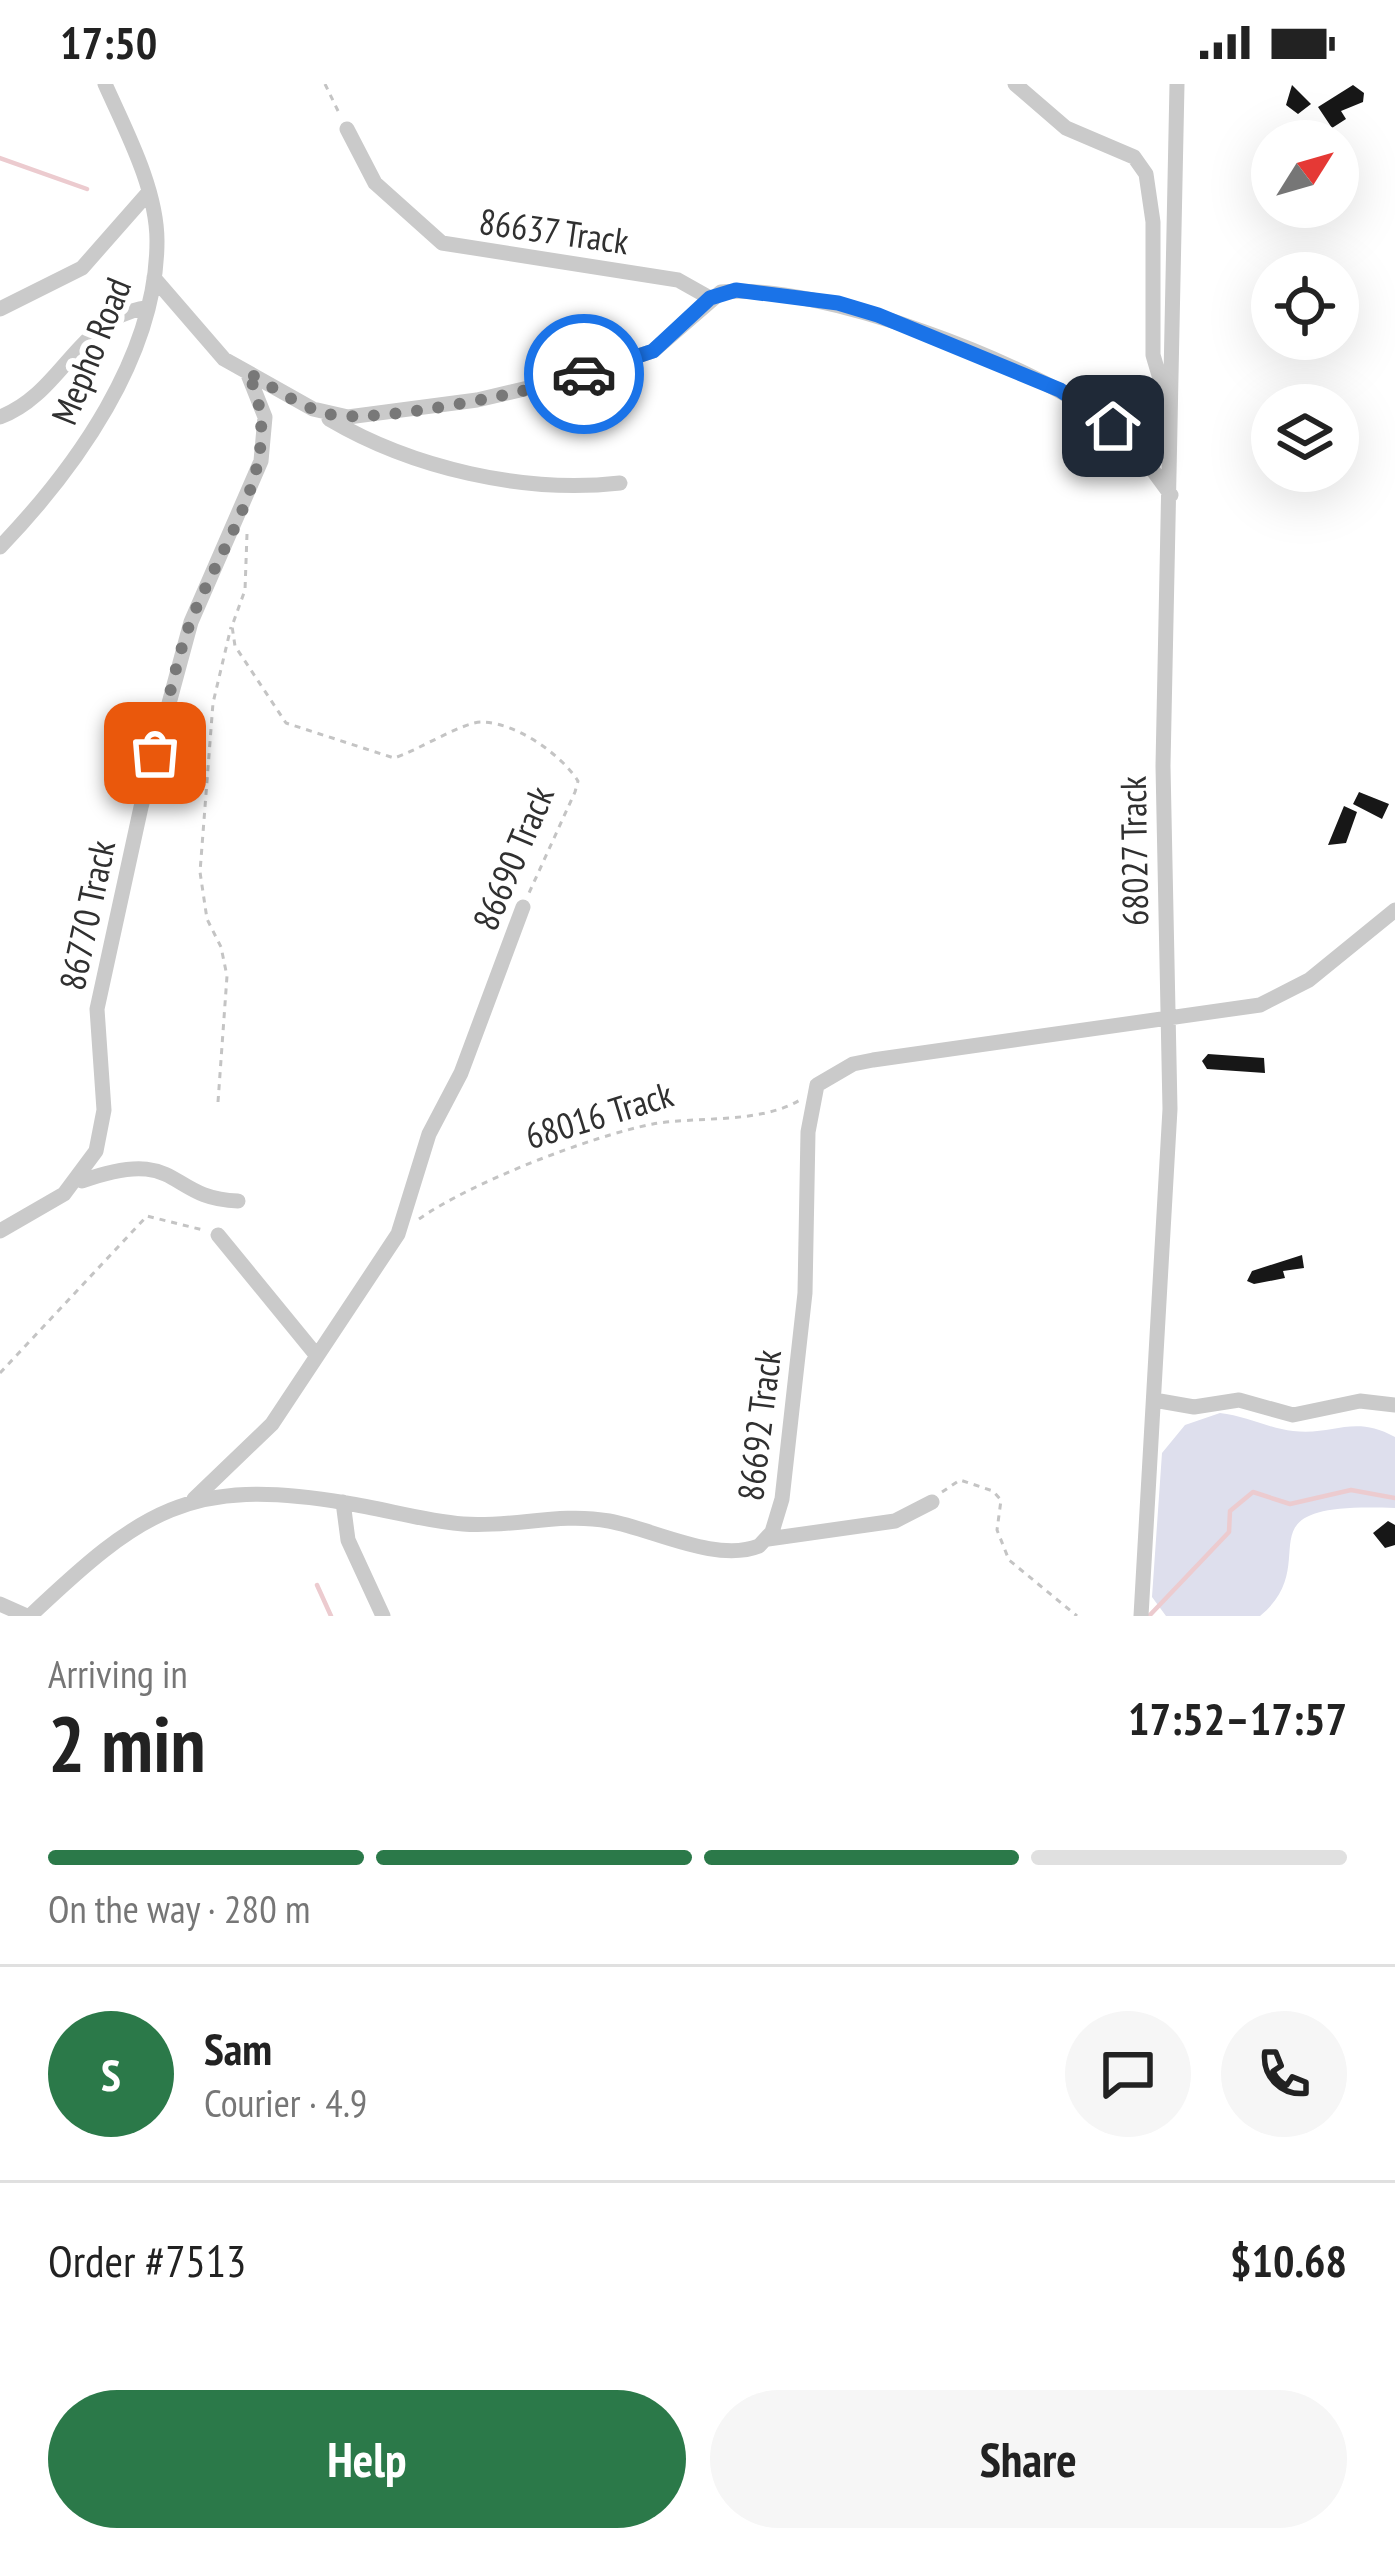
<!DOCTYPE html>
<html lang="en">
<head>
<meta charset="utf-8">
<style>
  :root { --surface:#fff; --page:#f6f6f6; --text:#222; --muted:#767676; --line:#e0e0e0; --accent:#2b7949 }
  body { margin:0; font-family:"PT Sans Narrow",sans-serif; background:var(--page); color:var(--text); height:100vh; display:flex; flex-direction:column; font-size:45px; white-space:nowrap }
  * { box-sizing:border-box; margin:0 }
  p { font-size:39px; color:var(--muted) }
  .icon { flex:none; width:66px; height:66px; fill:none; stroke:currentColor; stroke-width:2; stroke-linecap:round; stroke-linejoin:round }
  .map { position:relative; height:1532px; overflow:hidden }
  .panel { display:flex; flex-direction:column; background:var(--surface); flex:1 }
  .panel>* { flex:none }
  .needle { width:78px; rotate:53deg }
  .controls { position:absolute; left:1251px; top:36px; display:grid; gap:24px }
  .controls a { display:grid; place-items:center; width:108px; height:108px; border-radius:50%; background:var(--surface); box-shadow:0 12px 48px #0002; font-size:60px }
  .pin { position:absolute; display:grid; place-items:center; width:102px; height:102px; color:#fff; margin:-51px; border-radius:24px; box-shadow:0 6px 18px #0006 }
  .courier { position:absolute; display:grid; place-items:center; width:120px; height:120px; margin:-60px; border:9px solid #1a73e8; border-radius:50%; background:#fff; color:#222; box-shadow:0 3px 15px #0007 }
  .headline em { font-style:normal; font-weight:800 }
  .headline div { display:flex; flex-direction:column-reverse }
  .headline { display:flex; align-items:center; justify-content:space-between; height:204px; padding:0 48px }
  h1 { font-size:78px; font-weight:800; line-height:90px }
  .bar { display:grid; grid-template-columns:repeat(4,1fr); gap:18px 12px; align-content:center; height:144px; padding:0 48px }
  .bar i { height:15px; border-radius:9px; background:var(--line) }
  .bar .active { background:var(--accent) }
  .bar p { grid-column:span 4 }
  .line { display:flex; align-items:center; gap:30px; padding:0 48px; border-top:3px solid var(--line) }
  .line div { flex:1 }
  .round { display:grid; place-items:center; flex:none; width:126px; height:126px; border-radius:63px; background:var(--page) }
  .primary-button { display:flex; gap:24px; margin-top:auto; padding:24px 48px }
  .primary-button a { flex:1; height:138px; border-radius:72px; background:var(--accent); color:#fff; font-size:48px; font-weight:800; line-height:138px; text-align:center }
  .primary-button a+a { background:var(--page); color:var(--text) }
  .status { display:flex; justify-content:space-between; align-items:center; height:84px; padding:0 60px; background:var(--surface); direction:ltr }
  .status svg { height:33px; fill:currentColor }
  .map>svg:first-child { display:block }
  .green { fill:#dedfed }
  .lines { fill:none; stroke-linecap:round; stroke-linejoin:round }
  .stream { stroke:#eccbcf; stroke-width:4.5 }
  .building { fill:#171717 }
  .path { stroke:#c4c4c4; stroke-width:3; stroke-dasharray:6 6; stroke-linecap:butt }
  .minor { stroke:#cacaca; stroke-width:15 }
  .done { stroke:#787878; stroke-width:12; stroke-dasharray:0 21.6 }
  .route { stroke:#1a73e8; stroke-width:15 }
  .labels { text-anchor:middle; stroke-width:12; stroke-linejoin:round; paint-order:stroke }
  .street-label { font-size:36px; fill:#303030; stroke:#fff }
</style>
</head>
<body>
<div class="status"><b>17:50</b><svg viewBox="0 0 49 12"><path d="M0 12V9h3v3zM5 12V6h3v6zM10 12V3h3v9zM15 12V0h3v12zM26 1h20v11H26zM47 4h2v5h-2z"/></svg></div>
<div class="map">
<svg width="1395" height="1532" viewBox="0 0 1395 1532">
  <rect width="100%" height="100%" fill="#fff"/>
  <!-- green -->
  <path class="green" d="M1220,1329C1246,1332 1271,1345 1293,1347C1334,1352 1353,1330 1395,1353V1424C1229,1417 1329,1475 1260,1532H1166L1152,1513L1162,1369L1185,1341Z"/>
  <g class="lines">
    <!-- stream -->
    <path class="stream" d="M0,74L87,105
      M317,1501L331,1532
      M1149,1532L1229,1448L1230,1427L1253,1408L1290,1420L1351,1406L1395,1414"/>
  </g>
  <!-- building -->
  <path class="building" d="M1292,1L1311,20L1298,30L1286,21Z
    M1353,1L1364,9L1363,18L1341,27L1346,35L1332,44L1318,23Z
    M1359,708L1389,720L1382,735L1353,720Z
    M1344,722L1357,728L1346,759L1328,761Z
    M1208,970L1264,974L1265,989L1207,985L1202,977Z
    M1302,1171L1304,1184L1283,1187L1285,1194L1254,1200L1247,1197L1252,1187Z
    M1388,1437L1395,1441V1461L1385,1464L1373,1449Z"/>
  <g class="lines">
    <!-- path -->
    <path class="path" d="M325,0L340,31
      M247,450L245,506L232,542L235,562L286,639L394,674C417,667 464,637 483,638C516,639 561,670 578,697L575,708L529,809
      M218,1018L227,892L221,863L207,835L200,788L213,619L231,543
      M419,1135C470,1099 591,1052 653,1040C699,1032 760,1040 800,1016
      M0,1289L147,1132L203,1146
      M942,1408L960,1396L993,1407L1001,1416L997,1446L1009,1476L1077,1532"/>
    <!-- minor -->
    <path class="minor" d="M1015,0L1066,44L1134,73L1146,90L1153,138V271L1169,325
      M347,45L375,99L442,159L678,196L710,214
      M154,194L224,275L313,325L348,333L477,316L571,294L653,267L721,208C818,198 1036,280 1111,340C1135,359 1153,387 1171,411
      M0,225L82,184L148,109
      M0,333C62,310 79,233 146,224
      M329,335C412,384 524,410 620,399
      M0,463C75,385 157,272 157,157C157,105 126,47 105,0
      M82,1097C182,1061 166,1115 238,1117
      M0,1147L64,1110L96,1067L104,1026L97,925L141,723L191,538L261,377L265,333L247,288
      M218,1151L317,1272
      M1154,1316L1194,1323L1239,1316L1293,1331L1360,1317L1395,1321
      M194,1415L272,1340L398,1150L429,1050L461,989L523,823
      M343,1418L348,1456L383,1532
      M768,1455L895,1437L932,1418
      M0,1520L27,1532
      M30,1532C141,1427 189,1392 346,1419C385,1425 424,1437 463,1440C512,1444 559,1428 609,1437C653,1445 716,1479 759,1462L772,1448L782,1415L805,1209L808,1048L817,1001L853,980L873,976L1260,921L1309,896L1395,826
      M1141,1532L1170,1025L1163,682L1177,0"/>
  </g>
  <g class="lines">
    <!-- done -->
    <path class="done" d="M155,669C167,627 174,583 189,542C219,460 292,375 247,288C273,303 301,324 329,330C375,341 537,307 584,290"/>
    <!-- route -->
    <path class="route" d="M584,290L653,267L710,214L736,206L838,219L878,231L1060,306L1113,342"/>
  </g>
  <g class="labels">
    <!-- street labels -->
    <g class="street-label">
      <text transform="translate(554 147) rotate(8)" y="13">86637 Track</text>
      <text transform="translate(91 267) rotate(-68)" y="13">Mepho Road</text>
      <text transform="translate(1134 767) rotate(-91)" y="13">68027 Track</text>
      <text transform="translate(513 774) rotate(-67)" y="13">86690 Track</text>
      <text transform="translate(87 831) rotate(-78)" y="13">86770 Track</text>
      <text transform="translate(599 1031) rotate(-17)" y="13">68016 Track</text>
      <text transform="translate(759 1341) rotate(-83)" y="13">86692 Track</text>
    </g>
  </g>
</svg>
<div class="controls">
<a><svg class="needle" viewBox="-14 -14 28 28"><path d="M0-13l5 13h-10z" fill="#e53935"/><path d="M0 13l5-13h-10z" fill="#767676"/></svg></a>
<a><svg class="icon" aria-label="locate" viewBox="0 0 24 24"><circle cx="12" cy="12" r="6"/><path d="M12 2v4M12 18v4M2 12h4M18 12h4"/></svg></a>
<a><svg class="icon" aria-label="layers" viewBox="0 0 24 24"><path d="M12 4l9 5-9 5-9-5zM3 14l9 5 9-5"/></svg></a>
</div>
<div class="pin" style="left:155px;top:669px;background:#ea580c"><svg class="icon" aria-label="bag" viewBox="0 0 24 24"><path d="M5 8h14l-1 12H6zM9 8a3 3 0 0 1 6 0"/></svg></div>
<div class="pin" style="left:1113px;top:342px;background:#1f2937"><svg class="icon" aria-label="home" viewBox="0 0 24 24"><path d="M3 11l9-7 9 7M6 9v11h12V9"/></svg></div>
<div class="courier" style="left:584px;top:290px"><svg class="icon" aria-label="car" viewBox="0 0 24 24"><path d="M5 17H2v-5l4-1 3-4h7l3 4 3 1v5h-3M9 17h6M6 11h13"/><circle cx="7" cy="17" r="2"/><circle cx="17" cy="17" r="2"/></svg></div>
</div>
<section class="panel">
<div class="headline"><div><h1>2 min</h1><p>Arriving in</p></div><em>17:52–17:57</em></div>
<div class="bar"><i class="active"></i><i class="active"></i><i class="active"></i><i></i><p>On the way · 280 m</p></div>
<div class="line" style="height:216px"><b class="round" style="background:var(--accent);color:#fff">S</b><div><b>Sam</b><p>Courier · 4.9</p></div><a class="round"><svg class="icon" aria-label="chat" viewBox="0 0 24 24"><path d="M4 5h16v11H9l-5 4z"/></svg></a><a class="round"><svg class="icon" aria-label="phone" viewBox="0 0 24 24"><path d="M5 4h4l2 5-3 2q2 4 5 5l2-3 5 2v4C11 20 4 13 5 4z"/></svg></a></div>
<div class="line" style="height:156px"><div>Order #7513</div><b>$10.68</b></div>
<div class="primary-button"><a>Help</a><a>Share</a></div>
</section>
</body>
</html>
